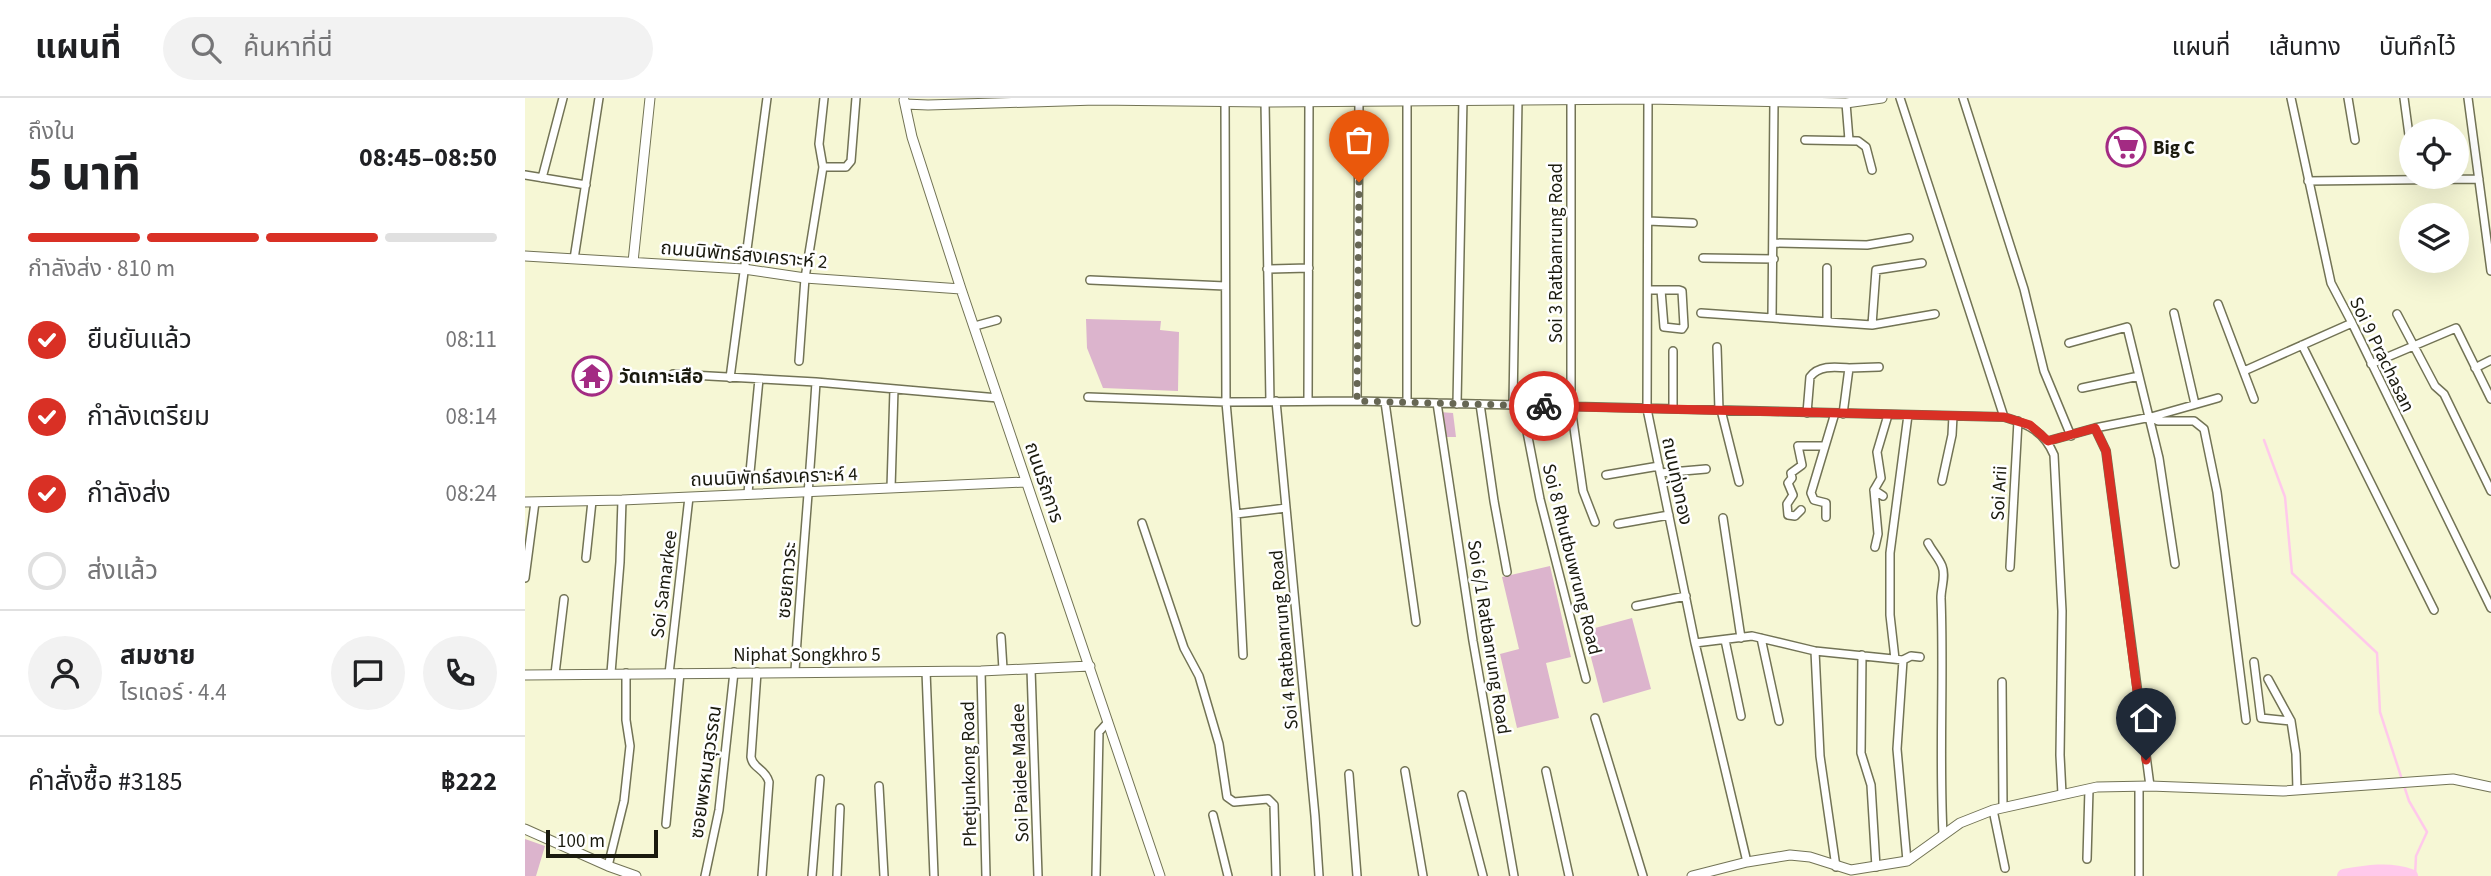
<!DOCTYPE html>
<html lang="th">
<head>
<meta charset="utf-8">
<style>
  :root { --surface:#fff; --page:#f2f2f2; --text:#202124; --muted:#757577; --line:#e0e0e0; --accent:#d93025 }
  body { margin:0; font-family:"Source Sans 3","Noto Sans Thai",sans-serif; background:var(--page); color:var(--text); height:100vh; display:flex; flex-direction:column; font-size:26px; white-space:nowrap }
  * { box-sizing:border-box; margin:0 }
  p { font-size:23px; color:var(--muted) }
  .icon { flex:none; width:38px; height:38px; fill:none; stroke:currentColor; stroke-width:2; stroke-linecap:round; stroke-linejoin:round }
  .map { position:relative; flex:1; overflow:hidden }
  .sheet { display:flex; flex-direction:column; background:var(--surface); width:525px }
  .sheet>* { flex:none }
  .tools { position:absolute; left:1874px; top:21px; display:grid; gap:14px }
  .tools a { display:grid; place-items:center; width:70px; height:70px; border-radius:50%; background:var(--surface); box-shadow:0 7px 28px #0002; font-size:35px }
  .scale { position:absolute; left:21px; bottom:18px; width:112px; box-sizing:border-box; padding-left:7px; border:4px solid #1a1a0e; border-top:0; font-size:19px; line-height:24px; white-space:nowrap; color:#1a1a0e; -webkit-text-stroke:5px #fff; paint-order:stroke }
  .pin { position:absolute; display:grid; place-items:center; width:60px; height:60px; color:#fff; margin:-72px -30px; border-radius:50% 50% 50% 0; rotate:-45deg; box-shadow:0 0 7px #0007 }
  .pin .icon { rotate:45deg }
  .courier { position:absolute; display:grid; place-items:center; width:70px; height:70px; margin:-35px; border:5px solid #d93025; border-radius:50%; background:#fff; color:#222; box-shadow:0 2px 9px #0007 }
  .headline em { font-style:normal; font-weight:700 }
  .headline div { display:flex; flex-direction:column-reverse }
  .headline { display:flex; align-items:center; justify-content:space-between; height:119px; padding:0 28px }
  h1 { font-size:46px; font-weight:700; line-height:52px }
  .bar { display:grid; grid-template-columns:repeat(4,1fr); gap:10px 7px; align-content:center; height:84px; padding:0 28px }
  .bar i { height:9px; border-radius:5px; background:var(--line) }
  .bar .active { background:var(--accent) }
  .bar p { grid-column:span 4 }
  .line { display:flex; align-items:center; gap:18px; padding:0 28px; border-top:2px solid var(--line) }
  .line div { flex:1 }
  .round { display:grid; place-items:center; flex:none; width:74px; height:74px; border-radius:37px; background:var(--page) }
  ol { padding:0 28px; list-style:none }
  li { display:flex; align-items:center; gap:21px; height:77px }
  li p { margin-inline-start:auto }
  li .icon { padding:7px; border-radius:50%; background:var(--accent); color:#fff; stroke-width:4 }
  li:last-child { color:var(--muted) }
  li i { width:38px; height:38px; border:4px solid var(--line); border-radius:50% }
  header { display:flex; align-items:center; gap:42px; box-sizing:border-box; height:98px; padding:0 35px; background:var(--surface); border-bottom:2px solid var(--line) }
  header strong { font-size:33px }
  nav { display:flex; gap:38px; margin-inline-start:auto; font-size:24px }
  .search { width:490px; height:63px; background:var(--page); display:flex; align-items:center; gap:18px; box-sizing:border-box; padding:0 24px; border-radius:38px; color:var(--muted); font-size:26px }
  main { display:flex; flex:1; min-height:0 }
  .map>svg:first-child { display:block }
  .green { fill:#dcb4cd }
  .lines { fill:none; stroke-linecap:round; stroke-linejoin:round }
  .stream { stroke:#ffc9eb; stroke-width:2.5 }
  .river { stroke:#ffc9eb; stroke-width:14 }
  .minor-casing { stroke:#727355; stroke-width:10 }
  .tertiary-casing { stroke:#727355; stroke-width:11 }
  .minor { stroke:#fff; stroke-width:7 }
  .tertiary { stroke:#fff; stroke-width:9 }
  .done { stroke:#676754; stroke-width:7; stroke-dasharray:0 12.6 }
  .route { stroke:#d93025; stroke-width:9 }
  .labels { text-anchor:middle; stroke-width:5; stroke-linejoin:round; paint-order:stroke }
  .poi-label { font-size:19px; font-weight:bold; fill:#1a1a0e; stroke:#fff; text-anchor:start }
  .street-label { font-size:19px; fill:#1a1a0e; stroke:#fff }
</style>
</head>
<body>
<header>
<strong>แผนที่</strong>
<div class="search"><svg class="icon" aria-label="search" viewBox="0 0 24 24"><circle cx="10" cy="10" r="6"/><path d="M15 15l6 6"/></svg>ค้นหาที่นี่</div>
<nav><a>แผนที่</a><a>เส้นทาง</a><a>บันทึกไว้</a></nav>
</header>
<main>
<section class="sheet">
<div class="headline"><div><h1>5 นาที</h1><p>ถึงใน</p></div><em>08:45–08:50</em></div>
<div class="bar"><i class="active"></i><i class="active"></i><i class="active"></i><i></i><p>กำลังส่ง · 810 m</p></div>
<ol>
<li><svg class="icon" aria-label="check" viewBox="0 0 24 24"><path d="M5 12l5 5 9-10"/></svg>ยืนยันแล้ว<p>08:11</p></li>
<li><svg class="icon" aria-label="check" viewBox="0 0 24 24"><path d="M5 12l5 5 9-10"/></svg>กำลังเตรียม<p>08:14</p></li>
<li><svg class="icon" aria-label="check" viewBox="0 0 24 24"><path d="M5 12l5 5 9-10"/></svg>กำลังส่ง<p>08:24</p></li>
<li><i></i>ส่งแล้ว</li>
</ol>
<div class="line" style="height:126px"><a class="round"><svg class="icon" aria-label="person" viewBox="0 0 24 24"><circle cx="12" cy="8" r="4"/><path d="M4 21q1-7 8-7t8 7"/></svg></a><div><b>สมชาย</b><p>ไรเดอร์ · 4.4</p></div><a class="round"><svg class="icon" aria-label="chat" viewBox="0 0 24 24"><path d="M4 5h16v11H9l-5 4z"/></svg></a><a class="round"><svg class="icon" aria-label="phone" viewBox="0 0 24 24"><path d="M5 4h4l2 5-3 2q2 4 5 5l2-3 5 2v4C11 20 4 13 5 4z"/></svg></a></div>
<div class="line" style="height:91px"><div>คำสั่งซื้อ #3185</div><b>฿222</b></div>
</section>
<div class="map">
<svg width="1966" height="778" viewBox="0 0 1966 778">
  <rect width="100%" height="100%" fill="#f6f7d5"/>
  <!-- green -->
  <path class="green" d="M561,221L636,223L635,232L654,234L653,293L578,290L562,250Z
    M914,314L928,315L931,339H918Z
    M1025,468L1046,559L1021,565L1034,620L992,630L975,556L994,551L977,479Z
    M1107,520L1126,591L1078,605L1059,533Z
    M0,741L20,748L11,778H0Z"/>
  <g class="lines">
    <!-- stream -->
    <path class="stream" d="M1739,342L1760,399L1767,475L1852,555L1855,614L1884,703L1902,734L1891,758L1890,778"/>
    <!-- river -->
    <path class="river" d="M1819,778C1841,774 1864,770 1886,778"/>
    <!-- minor casing -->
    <g class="minor-casing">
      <path id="minor" d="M1375,0L1479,319
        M1438,0L1499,191L1519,273L1546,338
        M1766,0L1806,185L1827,225L1966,510
        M1823,0L1830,42
        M1879,0L1886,52
        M1943,0L1966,173
        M1046,1V309L1058,393L1070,424
        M1123,1L1122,311L1170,545L1222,764
        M700,2L701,304L711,416L718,557
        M740,4L745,304
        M1321,5L1324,42
        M1280,42L1333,43L1341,49L1347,72
        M298,69H321L326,63L331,0
        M0,77L61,87
        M17,80L38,0
        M1783,83L1954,81
        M1123,123L1168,125
        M1249,145L1342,147L1384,140
        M1178,160L1249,161
        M49,161L74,0
        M742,171L784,170
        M565,182L700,188
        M1123,192H1154L1157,193L1159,228L1157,231L1139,229L1136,192
        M1693,206L1729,301
        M1176,215L1347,227L1410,216
        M1649,215L1670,306
        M1872,216L1910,288L1919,296L1966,393
        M1247,220L1249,3
        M1302,223V170
        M1347,227L1351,172L1397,165
        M450,228L472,222
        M1544,245L1602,229L1634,360L1650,466
        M1777,247L1909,512
        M1192,249L1194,312
        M274,263L280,180L298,69L294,46L299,0
        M1846,266L1931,230L1966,301
        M1324,270L1354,269
        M1950,270L1966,262
        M1719,273L1827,225
        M148,276L291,284L473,300
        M205,280L242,0
        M1557,290L1614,278
        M563,299L701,304L832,303L1479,319C1503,326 1519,333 1529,357L1537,513L1535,657L1537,696
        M751,303L790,718L794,778
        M783,303L784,4
        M832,303L834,2
        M860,304L891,524
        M882,304V2
        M912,305L948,543L989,778
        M932,306L938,0
        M955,306L969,403L982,474
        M988,307L993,1
        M997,308L1015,401L1061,581
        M1148,311V253
        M1196,312L1214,384
        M1282,315L1285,279C1294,267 1310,269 1324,270L1318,316
        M1626,319L1633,323H1669L1679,331L1692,394L1721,622
        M1570,330L1581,353L1625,688
        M1523,343L1570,330L1626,319L1693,300
        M1135,375L1181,371
        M1081,377L1134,368
        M1417,383L1427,337L1428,318
        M366,390L369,291
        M1349,392L1356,380L1352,354L1363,317
        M223,395L234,281
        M1276,412L1270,418L1263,417L1262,406L1268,397L1263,385L1267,380L1266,375L1277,367L1273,348H1300
        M711,416L761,410
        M1301,419V405L1289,402L1286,395L1310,315
        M1198,420L1216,540
        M617,425L659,550L674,578L694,646L702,699L709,704L743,701L749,707L751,778
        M1093,426L1144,417
        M1403,445C1407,453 1414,460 1417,468C1421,478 1416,489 1416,500C1419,578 1414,657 1418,736
        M1350,449L1353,436L1349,392L1358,398
        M61,460L67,403
        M1485,469L1493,323
        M0,480L10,404
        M1111,508L1161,498
        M476,539L478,571
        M1236,540L1254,623
        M1200,542L1216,618
        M1170,545L1227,538L1290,553L1378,562L1386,558L1395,559
        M1290,553L1295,658L1311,769
        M1337,557L1336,655L1346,687L1351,769
        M1370,561L1365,517V455L1383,317
        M1378,562L1372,651L1382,763
        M1729,564L1736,620L1766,623
        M506,571L513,778
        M270,573C276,477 285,380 291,284
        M401,573L409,778
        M456,573L461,778
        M232,574L226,659C228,671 240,670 244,684L237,778
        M86,575L95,464L97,402
        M30,576L39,501
        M144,576L164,399
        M1743,581L1766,623L1771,656L1772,692
        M1477,584L1478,709
        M1070,620L1118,778
        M880,673L898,778
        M1021,673L1044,778
        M824,676L832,778
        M354,688L359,778
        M937,697L958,778
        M1468,712L1480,770
        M688,717L703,778
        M141,726L155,575
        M1562,761L1564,691
        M83,768L99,703L105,648L101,622V575
        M180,778L194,712L209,574
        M287,778L295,681
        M312,778L315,710
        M571,778L574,634L583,624
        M1614,778V688"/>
    </g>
    <!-- tertiary casing -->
    <g class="tertiary-casing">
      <path id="tertiary" d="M379,2L387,39L436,191L635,778
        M380,6L403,7L571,2L740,4L1123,1L1321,5L1357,0
        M0,158L219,171L280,180L436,191
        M108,164L125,0
        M0,404L97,402L500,384
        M0,577L456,573L565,568
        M0,731L83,768L111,778
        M1167,778L1222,764L1265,757L1285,759L1326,772L1382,763L1435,725L1468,712L1572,689L1625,688L1758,693L1928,681L1966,689"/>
    </g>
    <!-- minor -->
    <use href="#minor" class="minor"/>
    <!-- tertiary -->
    <use href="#tertiary" class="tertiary"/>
  </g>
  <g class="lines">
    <!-- done -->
    <path class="done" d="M834,84L832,303L1019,308"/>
    <!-- route -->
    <path class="route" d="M1019,308L1479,319L1505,327L1523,343L1570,330L1581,353L1621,662"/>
  </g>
  <!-- icons -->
  <defs>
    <g id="supermarket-ring" transform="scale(2.0125)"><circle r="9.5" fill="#fff" stroke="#a32b83" stroke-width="1.5"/><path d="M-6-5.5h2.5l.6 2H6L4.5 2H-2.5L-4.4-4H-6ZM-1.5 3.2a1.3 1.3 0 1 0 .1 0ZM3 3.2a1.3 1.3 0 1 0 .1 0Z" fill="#a32b83"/></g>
    <g id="temple-ring" transform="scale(2.0125)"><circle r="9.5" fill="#fff" stroke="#a32b83" stroke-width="1.5"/><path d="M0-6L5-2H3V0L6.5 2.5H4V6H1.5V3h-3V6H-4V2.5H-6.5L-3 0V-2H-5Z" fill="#a32b83"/></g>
  </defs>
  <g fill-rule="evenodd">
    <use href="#supermarket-ring" x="1601" y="49"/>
    <use href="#temple-ring" x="67" y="278"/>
  </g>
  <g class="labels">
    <!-- poi labels -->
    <g class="poi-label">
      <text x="1628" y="56">Big C</text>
      <text x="94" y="285">วัดเกาะเสือ</text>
    </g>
    <!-- street labels -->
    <g class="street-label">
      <text transform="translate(1030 155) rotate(-90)" y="7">Soi 3 Ratbanrung Road</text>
      <text transform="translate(219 156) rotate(5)" y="7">ถนนนิพัทธ์สงเคราะห์ 2</text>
      <text transform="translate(1858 256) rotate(64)" y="7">Soi 9 Prachasan</text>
      <text transform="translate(249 378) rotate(-2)" y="7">ถนนนิพัทธ์สงเคราะห์ 4</text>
      <text transform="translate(1153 383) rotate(78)" y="7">ถนนทุ่งทอง</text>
      <text transform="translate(520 384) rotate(71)" y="7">ถนนรัถการ</text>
      <text transform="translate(1473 395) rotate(-87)" y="7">Soi Arii</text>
      <text transform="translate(1048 461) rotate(76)" y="7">Soi 8 Rhutbuwrung Road</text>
      <text transform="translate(261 482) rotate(-85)" y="7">ซอยถาวระ</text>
      <text transform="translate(138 486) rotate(-83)" y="7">Soi Samarkee</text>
      <text transform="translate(965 539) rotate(81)" y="7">Soi 6/1 Ratbanrung Road</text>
      <text transform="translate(758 542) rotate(-95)" y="7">Soi 4 Ratbanrung Road</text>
      <text x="282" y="563">Niphat Songkhro 5</text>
      <text transform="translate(180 674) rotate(-82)" y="7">ซอยพรหมสุวรรณ</text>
      <text transform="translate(494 675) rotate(-92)" y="7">Soi Paidee Madee</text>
      <text transform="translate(443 676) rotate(-91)" y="7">Phetjunkong Road</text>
    </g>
  </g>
</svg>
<div class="tools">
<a><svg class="icon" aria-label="locate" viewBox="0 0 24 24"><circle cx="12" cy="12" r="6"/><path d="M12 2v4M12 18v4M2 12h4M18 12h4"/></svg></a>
<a><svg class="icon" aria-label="layers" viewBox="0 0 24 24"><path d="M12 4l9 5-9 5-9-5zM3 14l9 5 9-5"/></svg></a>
</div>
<div class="scale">100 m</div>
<div class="pin" style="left:834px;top:84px;background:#ea580c"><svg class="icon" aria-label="bag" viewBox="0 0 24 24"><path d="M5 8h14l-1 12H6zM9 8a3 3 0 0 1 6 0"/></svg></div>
<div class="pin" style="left:1621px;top:662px;background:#1f2937"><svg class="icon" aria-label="home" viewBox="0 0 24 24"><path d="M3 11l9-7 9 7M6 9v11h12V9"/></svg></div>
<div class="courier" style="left:1019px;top:308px"><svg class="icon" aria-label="bike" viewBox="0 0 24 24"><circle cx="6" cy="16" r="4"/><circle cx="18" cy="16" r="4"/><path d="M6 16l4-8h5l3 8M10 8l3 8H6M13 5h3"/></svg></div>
</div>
</main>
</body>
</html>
